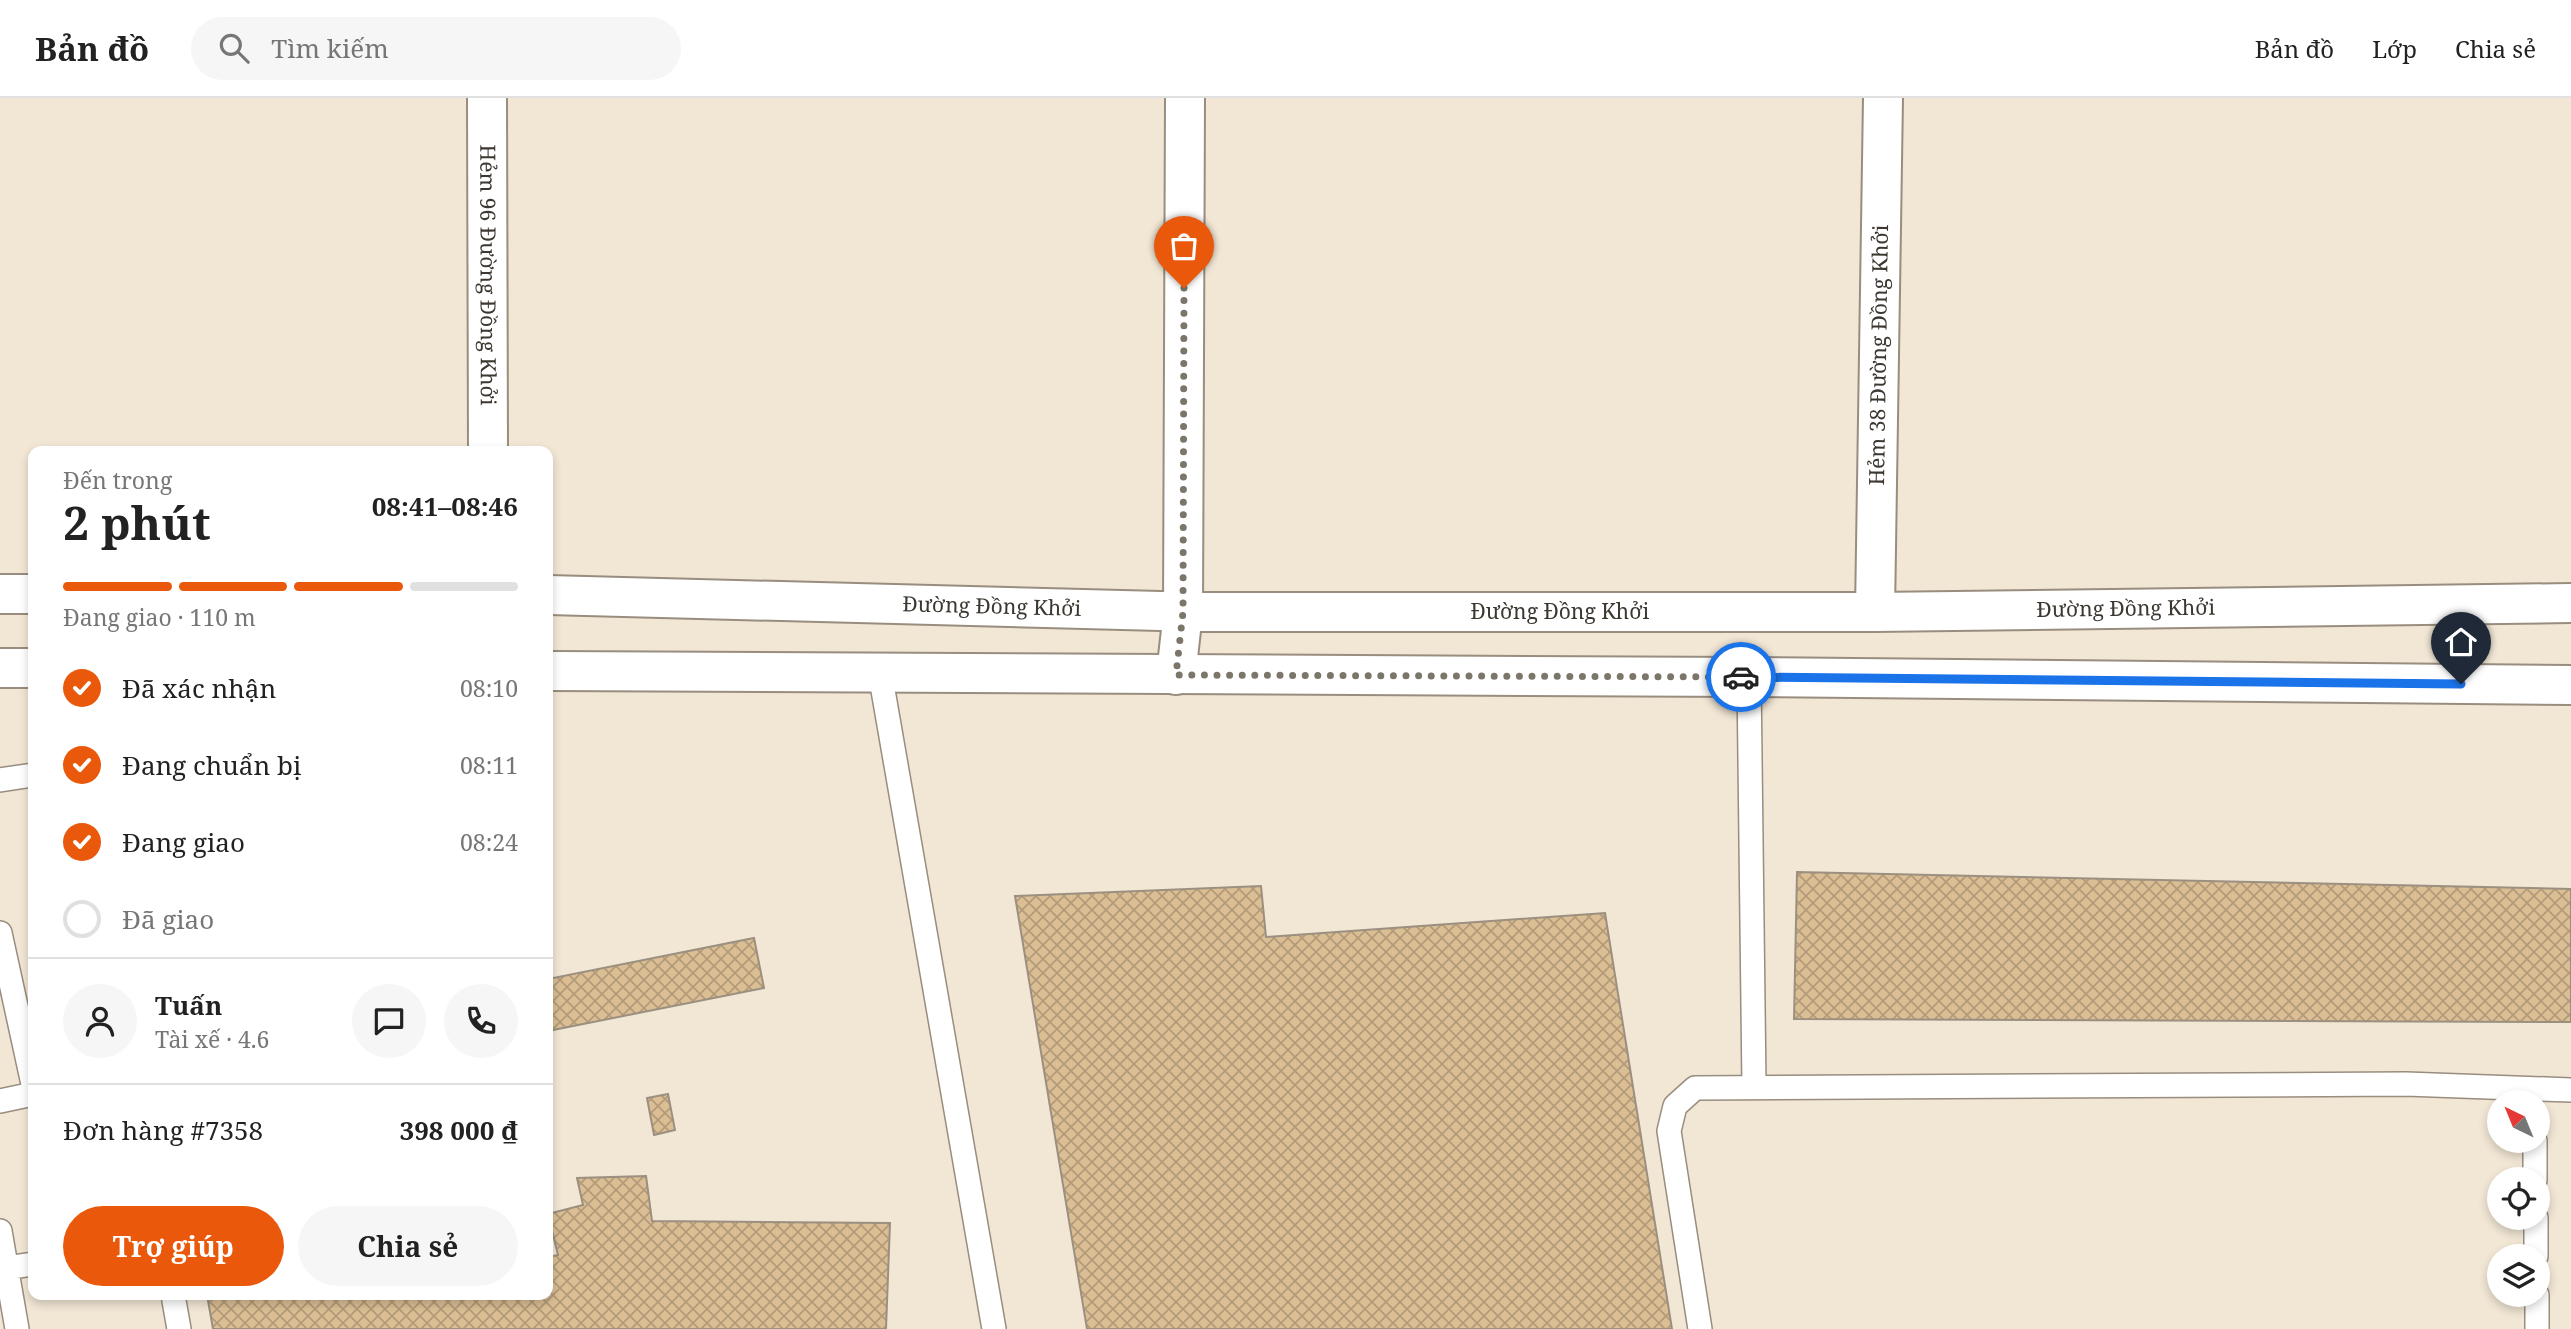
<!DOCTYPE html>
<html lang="vi">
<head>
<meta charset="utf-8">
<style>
  :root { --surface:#fff; --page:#f6f6f6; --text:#222; --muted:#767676; --line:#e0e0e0; --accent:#ea580c }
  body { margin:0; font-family:"Noto Serif",serif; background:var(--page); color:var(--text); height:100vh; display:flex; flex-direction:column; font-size:26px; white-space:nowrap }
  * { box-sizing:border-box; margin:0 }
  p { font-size:23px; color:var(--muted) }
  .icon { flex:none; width:38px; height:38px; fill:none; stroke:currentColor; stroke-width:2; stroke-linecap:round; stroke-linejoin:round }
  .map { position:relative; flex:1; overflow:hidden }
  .details { position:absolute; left:28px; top:348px; width:525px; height:854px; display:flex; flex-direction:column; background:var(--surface); border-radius:14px; box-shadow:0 4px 10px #0003 }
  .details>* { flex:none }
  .needle { width:46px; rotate:317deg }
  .buttons { position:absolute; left:2487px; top:992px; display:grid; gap:14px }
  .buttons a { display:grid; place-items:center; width:63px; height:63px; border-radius:50%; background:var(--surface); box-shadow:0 4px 10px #0003; font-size:35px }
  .pin { position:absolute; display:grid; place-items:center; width:60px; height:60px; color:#fff; margin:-72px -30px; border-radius:50% 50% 50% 0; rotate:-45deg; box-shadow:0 0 7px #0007 }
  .pin .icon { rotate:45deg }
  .courier { position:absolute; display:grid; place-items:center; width:70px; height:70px; margin:-35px; border:5px solid #1a73e8; border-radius:50%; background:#fff; color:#222; box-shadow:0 2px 9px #0007 }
  .head em { font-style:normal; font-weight:700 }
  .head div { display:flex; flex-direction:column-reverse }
  .head { display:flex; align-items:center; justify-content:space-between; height:119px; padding:0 35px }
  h1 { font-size:46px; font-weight:700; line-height:52px }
  .bar { display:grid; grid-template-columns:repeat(4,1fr); gap:10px 7px; align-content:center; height:84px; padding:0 35px }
  .bar i { height:9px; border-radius:5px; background:var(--line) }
  .bar .selected { background:var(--accent) }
  .bar p { grid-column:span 4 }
  .line { display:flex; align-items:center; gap:18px; padding:0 35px; border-top:2px solid var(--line) }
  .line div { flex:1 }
  .round { display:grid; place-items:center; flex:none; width:74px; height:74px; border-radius:37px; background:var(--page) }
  ol { padding:0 35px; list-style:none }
  li { display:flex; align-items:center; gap:21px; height:77px }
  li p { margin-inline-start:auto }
  li .icon { padding:7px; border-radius:50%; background:var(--accent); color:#fff; stroke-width:4 }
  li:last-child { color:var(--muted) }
  li i { width:38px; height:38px; border:4px solid var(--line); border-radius:50% }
  .cta { display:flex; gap:14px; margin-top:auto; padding:14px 35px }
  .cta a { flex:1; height:80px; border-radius:42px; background:var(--accent); color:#fff; font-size:28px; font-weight:700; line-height:80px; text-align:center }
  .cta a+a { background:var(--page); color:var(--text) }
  header { display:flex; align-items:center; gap:42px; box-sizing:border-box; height:98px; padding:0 35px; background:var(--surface); border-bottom:2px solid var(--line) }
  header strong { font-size:33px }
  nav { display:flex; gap:38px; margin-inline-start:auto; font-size:24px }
  .search { width:490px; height:63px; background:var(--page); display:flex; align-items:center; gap:18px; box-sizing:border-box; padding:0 24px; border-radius:38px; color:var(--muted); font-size:26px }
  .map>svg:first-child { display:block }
  .building { fill:url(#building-cross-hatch); stroke:#9b9080; stroke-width:2 }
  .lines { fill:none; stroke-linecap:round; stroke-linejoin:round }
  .lane-casing { stroke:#988d7e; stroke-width:26 }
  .street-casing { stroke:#988d7e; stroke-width:42 }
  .secondary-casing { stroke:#988d7e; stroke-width:42 }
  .lane { stroke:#fff; stroke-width:23 }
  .street { stroke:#fff; stroke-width:38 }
  .secondary { stroke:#fff; stroke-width:38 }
  .done { stroke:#7c756a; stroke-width:7; stroke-dasharray:0 12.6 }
  .route { stroke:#1a73e8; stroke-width:9 }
  .labels { text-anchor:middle; stroke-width:6; stroke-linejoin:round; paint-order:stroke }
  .street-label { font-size:21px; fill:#3c3831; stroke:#f2e7d5 }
</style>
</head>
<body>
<header>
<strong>Bản đồ</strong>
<div class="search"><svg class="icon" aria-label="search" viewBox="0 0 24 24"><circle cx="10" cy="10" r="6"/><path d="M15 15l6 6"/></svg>Tìm kiếm</div>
<nav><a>Bản đồ</a><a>Lớp</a><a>Chia sẻ</a></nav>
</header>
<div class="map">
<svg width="2571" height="1231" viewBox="0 0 2571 1231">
  <defs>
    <pattern id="building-cross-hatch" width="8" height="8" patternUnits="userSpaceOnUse" patternTransform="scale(1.75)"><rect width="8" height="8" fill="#dbbe94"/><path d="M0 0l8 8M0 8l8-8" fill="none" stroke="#b39b79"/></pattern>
  </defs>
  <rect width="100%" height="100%" fill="#f2e7d5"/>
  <!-- building -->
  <path class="building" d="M1797,774L2571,791V924L1794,921Z
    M1261,788L1266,839L1605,815L1672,1231H1087L1015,798Z
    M754,840L764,890L548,933V881Z
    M668,996L675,1032L654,1037L647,1000Z
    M646,1078L652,1123L890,1125L886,1231H213L207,1197H548V1159L558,1157L548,1116L583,1107L577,1080Z"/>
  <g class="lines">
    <!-- lane casing -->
    <g class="lane-casing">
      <path id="lane" d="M880,575L994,1231
        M1749,579L1754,989
        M0,682L33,677
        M0,835L33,986
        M0,1003L33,996
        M2535,1043V1082
        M2536,1120V1158
        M0,1133L17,1231
        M0,1171L33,1166
        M173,1197L179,1231
        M2537,1197V1231
        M1700,1231L1669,1033L1675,1008L1695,990L2406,986L2571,992"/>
    </g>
    <!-- street casing -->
    <g class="street-casing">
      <g id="street">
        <path id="s1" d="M487,0L488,354"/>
        <path d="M1183,514L1185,0"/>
        <path id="s2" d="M1875,514L1883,0"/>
      </g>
    </g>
    <!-- secondary casing -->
    <g class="secondary-casing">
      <g id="secondary">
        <path d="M0,496H33"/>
        <path id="s3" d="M548,497L1199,514H1875L2571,505"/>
        <path d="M0,570H33"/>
        <path d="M548,573L1749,579L2571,587"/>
        <path d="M1176,577L1183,514"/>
      </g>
    </g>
    <!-- lane -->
    <use href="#lane" class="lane"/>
    <!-- street -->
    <use href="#street" class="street"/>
    <!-- secondary -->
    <use href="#secondary" class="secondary"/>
  </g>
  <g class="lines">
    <!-- done -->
    <path class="done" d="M1184,190L1183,514L1176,577L1741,579"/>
    <!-- route -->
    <path class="route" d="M1741,579L2461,586"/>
  </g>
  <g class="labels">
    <!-- street labels -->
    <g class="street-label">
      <text dy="7" stroke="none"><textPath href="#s1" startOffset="177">Hẻm 96 Đường Đồng Khởi</textPath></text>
      <text dy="7" stroke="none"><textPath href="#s2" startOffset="257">Hẻm 38 Đường Đồng Khởi</textPath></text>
      <text dy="7" stroke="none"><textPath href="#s3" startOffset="444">Đường Đồng Khởi</textPath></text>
      <text dy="7" stroke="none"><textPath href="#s3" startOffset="1578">Đường Đồng Khởi</textPath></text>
      <text dy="7" stroke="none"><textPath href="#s3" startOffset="1012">Đường Đồng Khởi</textPath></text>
    </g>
  </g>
</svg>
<div class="buttons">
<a><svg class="needle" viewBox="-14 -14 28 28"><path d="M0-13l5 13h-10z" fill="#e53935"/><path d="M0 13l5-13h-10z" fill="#767676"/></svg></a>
<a><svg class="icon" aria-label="locate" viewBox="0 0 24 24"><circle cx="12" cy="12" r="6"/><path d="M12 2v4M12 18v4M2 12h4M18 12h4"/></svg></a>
<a><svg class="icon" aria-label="layers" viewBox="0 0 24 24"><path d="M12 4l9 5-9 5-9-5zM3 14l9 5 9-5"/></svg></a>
</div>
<div class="pin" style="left:1184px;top:190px;background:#ea580c"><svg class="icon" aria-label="bag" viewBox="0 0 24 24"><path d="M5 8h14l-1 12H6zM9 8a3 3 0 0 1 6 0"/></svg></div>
<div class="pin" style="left:2461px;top:586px;background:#1f2937"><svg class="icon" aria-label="home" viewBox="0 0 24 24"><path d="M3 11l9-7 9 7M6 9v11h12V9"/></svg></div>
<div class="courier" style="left:1741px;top:579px"><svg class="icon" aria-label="car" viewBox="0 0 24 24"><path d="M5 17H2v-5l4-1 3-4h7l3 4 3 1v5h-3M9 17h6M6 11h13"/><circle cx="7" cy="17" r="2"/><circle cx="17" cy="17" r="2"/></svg></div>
<section class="details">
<div class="head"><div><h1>2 phút</h1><p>Đến trong</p></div><em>08:41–08:46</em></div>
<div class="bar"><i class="selected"></i><i class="selected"></i><i class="selected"></i><i></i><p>Đang giao · 110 m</p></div>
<ol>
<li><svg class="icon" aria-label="check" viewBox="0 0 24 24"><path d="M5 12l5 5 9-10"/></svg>Đã xác nhận<p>08:10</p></li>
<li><svg class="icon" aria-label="check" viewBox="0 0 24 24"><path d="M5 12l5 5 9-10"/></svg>Đang chuẩn bị<p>08:11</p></li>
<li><svg class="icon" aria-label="check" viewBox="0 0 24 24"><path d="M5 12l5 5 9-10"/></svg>Đang giao<p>08:24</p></li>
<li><i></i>Đã giao</li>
</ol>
<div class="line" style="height:126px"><a class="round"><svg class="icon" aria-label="person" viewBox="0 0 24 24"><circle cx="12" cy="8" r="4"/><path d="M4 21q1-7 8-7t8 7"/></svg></a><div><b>Tuấn</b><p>Tài xế · 4.6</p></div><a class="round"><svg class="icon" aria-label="chat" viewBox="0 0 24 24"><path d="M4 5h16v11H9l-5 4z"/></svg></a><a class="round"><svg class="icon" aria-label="phone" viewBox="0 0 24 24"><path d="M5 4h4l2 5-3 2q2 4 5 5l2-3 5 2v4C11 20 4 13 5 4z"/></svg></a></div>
<div class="line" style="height:91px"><div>Đơn hàng #7358</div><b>398 000 ₫</b></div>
<div class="cta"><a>Trợ giúp</a><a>Chia sẻ</a></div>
</section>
</div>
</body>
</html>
